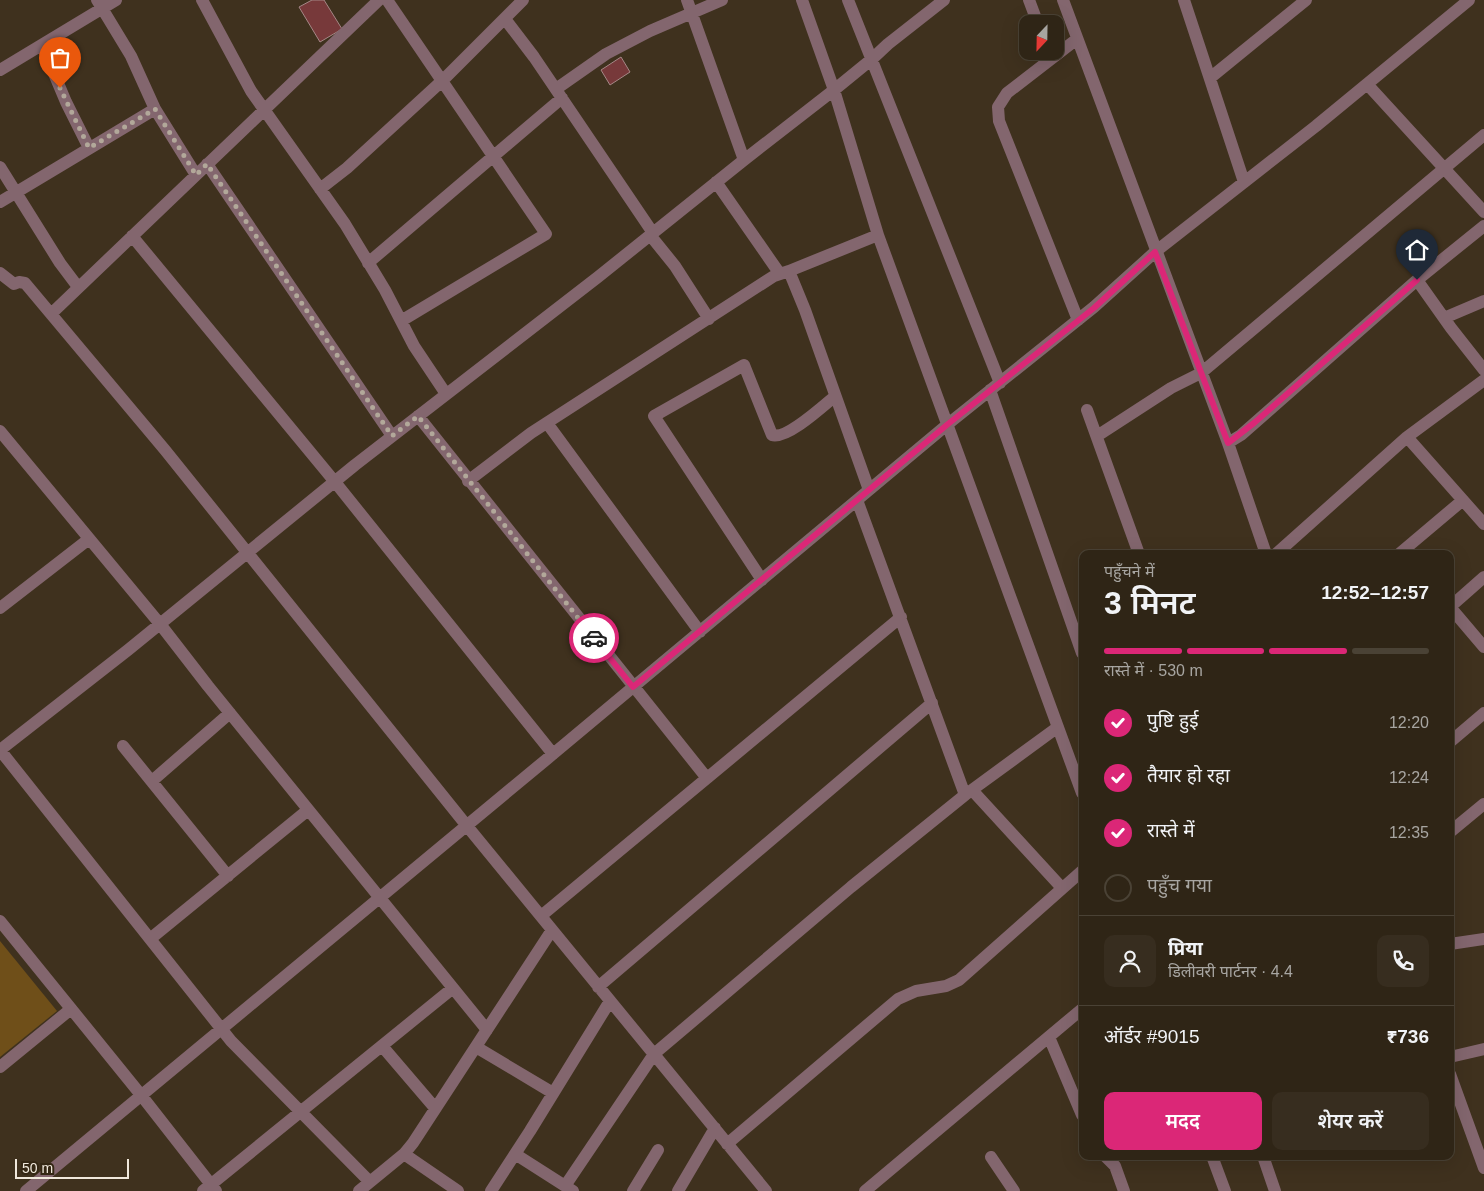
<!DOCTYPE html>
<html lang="hi">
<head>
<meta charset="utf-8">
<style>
  :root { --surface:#2f2516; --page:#372d1f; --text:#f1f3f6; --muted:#a7a5a1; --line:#4a4235; --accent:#db2777 }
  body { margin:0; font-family:Arial,"Noto Sans Devanagari",sans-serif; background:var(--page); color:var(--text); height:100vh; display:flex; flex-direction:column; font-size:19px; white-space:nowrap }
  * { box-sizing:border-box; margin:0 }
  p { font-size:16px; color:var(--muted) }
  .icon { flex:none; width:28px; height:28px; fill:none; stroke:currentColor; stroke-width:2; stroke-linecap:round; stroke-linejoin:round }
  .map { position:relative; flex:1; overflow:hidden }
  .drawer { position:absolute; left:1079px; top:550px; width:375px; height:610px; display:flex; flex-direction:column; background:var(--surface); border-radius:10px; box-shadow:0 5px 20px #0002,0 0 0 1px var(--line) }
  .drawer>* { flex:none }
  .needle { width:32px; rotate:202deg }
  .buttons { position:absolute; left:1019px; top:15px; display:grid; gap:10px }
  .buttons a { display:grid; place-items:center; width:45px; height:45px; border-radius:10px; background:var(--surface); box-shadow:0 5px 20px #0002,0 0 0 1px var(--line); font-size:25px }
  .scale { position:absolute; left:15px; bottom:12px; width:114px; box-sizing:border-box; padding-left:5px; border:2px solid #f0e8dc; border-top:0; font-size:14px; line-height:18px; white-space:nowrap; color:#f0e8dc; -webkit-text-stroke:4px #342714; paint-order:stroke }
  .pin { position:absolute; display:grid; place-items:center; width:42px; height:42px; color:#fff; margin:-51px -21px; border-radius:50% 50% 50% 0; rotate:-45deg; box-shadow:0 0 5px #0007 }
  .pin .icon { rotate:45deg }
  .courier { position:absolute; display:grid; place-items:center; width:50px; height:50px; margin:-25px; border:4px solid #db2777; border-radius:50%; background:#fff; color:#222; box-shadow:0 1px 6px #0007 }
  .overview em { font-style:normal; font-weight:600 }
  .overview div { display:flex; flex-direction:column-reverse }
  .overview { display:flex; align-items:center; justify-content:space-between; height:85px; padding:0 25px }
  h1 { font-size:32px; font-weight:600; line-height:38px }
  .bar { display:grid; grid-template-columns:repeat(4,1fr); gap:8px 5px; align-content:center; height:60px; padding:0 25px }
  .bar i { height:6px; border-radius:4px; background:var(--line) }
  .bar .current { background:var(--accent) }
  .bar p { grid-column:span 4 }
  .line { display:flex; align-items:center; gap:12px; padding:0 25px; border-top:1px solid var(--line) }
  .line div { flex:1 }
  .round { display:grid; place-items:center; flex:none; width:52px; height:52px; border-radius:10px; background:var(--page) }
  ol { padding:0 25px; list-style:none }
  li { display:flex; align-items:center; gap:15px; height:55px }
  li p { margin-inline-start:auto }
  li .icon { padding:5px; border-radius:50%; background:var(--accent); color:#fff; stroke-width:4 }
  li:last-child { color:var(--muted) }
  li i { width:28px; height:28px; border:2px solid var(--line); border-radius:50% }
  .primary-button { display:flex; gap:10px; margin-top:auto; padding:10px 25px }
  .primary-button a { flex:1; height:58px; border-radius:10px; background:var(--accent); color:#fff; font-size:20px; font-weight:600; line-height:58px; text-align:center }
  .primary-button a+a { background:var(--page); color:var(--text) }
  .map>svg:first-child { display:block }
  .green { fill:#6f4f19 }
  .building { fill:#77393a; stroke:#a58786 }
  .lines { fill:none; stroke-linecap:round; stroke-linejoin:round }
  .minor { stroke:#83666e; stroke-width:12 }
  .done { stroke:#b2a89a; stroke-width:5; stroke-dasharray:0 9 }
  .route { stroke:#db2777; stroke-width:6 }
</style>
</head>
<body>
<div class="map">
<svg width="1484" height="1191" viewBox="0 0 1484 1191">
  <rect width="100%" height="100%" fill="#3f311e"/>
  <!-- green -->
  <path class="green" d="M0,941L57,1011L0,1057Z"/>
  <!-- building -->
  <path class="building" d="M312,0H324L342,29L320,42L299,7Z
    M621,57L630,72L610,85L601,70Z"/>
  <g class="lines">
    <!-- minor -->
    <path class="minor" d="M97,0L131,56L155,109L196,175
      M202,0L251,91L345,224L385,290L414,346L446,394
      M387,0L546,234L401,321
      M687,0L744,160
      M802,0L834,90L878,235
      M848,0L1000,383
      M1029,0L1038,24
      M1063,0L1228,443L1266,554
      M1184,0L1244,182
      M505,19L534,57L653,233
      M1077,39L1007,93L998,107L999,121L1078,320
      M42,45L66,102L89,148
      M0,70L116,0
      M1210,78L1306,0
      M1367,84L1484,212
      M556,89L606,54L650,31L722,0
      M207,164L392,436
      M0,167L60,263L78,287
      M716,182L780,274
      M320,189L347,168L443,80L523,0
      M0,202L155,109
      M650,235L675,266L709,319
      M132,236L335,482L553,754
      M368,263L562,98
      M789,271L805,310L869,490
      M0,273L14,284L19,282L25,283L165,450L467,826L766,1191
      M1417,280L1451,328L1484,370
      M51,314L379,0
      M1444,318L1484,301
      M990,390L1082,653
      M1087,410L1139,554
      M418,416L706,777
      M547,423L700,632
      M0,431L160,624L208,686L487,1030
      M1097,436L1171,388L1201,373L1484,135
      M1407,437L1484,524
      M1228,443L1241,435L1417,280L1484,226
      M468,481L531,433L774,276L789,271L878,235L1082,793
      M857,500L965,795
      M1276,554L1407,437L1484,380
      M1399,554L1463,500
      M762,580L654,416L744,365L772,435C786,440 822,407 834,397
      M1450,607L1484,647
      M1450,607L1484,577
      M0,608L89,539
      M1450,742L1484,713
      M123,746L228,876
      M0,750L128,650L355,465L598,277L744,160L834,90L872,59L888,44L944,0
      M0,750L231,1041L370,1182
      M152,781L230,713
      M972,790L1062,888
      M1450,832L1484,804
      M541,916L901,617
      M0,921L141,1095L216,1191
      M150,939L308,810
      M1450,944L1484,939
      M598,987L932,703
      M1049,1037L1082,1115
      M382,1046L435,1108
      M476,1047L553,1093
      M1450,1057L1484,1049
      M0,1067L71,1009
      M1450,1074L1484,1168
      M727,1144L898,999L916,991L946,986L959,980L1082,871
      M404,1154L458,1191
      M515,1154L573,1191
      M1105,1156L1115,1166L1124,1191
      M1212,1156L1225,1191
      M1263,1156L1275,1191
      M991,1157L1014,1191
      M565,1186L654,1054L851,887L965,795L1058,727
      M26,1191L553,754L948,424L1094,307L1155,252L1316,126L1469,0
      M203,1191L453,988
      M359,1191L404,1154L413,1143L552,930
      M491,1191L530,1131L610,1001
      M633,1191L658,1150
      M678,1191L715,1128
      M865,1191L1082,1009"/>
  </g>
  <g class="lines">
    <!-- done -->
    <path class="done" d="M60,88L89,148L155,109L196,175L207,164L392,436L418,416L594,638"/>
    <!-- route -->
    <path class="route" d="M594,638L633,687L948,424L1094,308L1155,252L1228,443L1254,423L1417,280"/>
  </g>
</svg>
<div class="buttons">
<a><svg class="needle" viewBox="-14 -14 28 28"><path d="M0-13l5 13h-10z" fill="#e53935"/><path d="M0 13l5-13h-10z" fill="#a7a5a1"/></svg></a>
</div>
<div class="scale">50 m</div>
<div class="pin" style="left:60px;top:88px;background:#ea580c"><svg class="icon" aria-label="bag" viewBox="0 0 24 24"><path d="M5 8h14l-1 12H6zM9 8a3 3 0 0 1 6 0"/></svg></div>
<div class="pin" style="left:1417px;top:280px;background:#1f2937"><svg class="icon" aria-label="home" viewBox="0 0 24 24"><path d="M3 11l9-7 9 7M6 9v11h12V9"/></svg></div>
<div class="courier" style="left:594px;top:638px"><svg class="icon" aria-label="car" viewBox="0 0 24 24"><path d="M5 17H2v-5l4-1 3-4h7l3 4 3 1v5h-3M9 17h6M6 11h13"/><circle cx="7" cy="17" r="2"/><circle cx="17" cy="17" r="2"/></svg></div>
<section class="drawer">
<div class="overview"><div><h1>3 मिनट</h1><p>पहुँचने में</p></div><em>12:52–12:57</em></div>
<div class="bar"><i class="current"></i><i class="current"></i><i class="current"></i><i></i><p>रास्ते में · 530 m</p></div>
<ol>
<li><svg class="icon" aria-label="check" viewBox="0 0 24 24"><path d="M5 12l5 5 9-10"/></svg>पुष्टि हुई<p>12:20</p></li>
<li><svg class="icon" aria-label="check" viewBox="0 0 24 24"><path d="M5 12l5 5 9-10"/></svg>तैयार हो रहा<p>12:24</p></li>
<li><svg class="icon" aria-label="check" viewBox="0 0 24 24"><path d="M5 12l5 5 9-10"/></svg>रास्ते में<p>12:35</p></li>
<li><i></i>पहुँच गया</li>
</ol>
<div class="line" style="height:90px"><a class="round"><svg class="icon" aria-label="person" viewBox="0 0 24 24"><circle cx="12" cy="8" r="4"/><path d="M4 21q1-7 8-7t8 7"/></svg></a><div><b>प्रिया</b><p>डिलीवरी पार्टनर · 4.4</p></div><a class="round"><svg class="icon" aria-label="phone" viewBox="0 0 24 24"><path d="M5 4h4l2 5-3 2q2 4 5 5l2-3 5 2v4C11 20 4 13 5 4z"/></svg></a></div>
<div class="line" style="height:65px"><div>ऑर्डर #9015</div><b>₹736</b></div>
<div class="primary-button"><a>मदद</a><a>शेयर करें</a></div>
</section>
</div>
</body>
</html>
